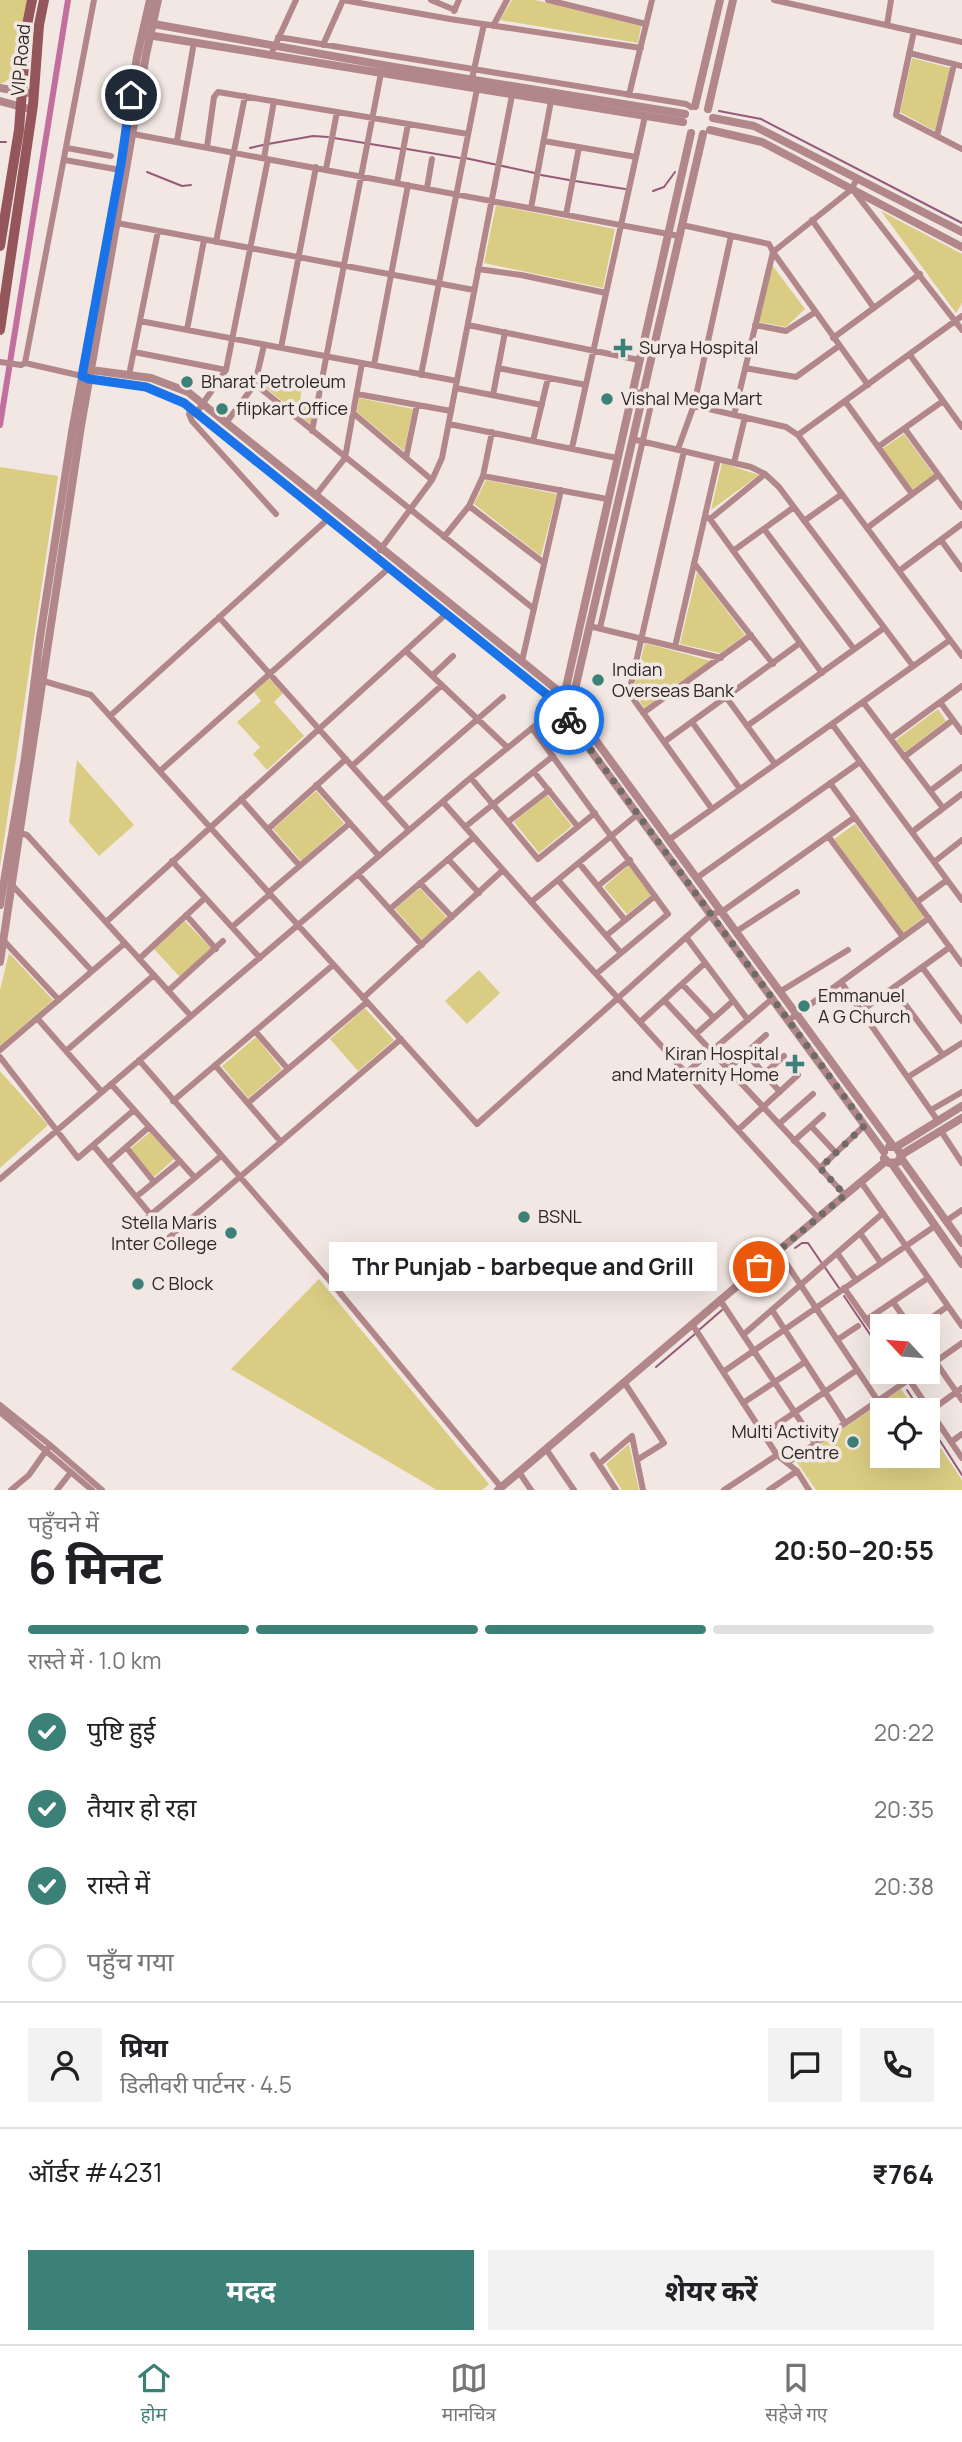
<!DOCTYPE html>
<html lang="hi">
<head>
<meta charset="utf-8">
<style>
  :root { --surface:#fff; --page:#f2f2f2; --text:#202124; --muted:#757577; --line:#e0e0e0; --accent:#3c8177 }
  body { margin:0; font-family:Manrope,"Noto Sans Devanagari",sans-serif; background:var(--page); color:var(--text); height:100vh; display:flex; flex-direction:column; font-size:26px; white-space:nowrap }
  * { box-sizing:border-box; margin:0 }
  p { font-size:23px; color:var(--muted) }
  .icon { flex:none; width:38px; height:38px; fill:none; stroke:currentColor; stroke-width:2; stroke-linecap:round; stroke-linejoin:round }
  .map { position:relative; height:1490px; overflow:hidden }
  .side { display:flex; flex-direction:column; background:var(--surface); flex:1 }
  .side>* { flex:none }
  .needle { width:46px; rotate:296deg }
  .tools { position:absolute; left:870px; top:1314px; display:grid; gap:14px }
  .tools a { display:grid; place-items:center; width:70px; height:70px; border-radius:0px; background:var(--surface); box-shadow:0 7px 28px #0002; font-size:35px }
  .pin { position:absolute; display:grid; place-items:center; width:60px; height:60px; color:#fff; margin:-30px; border:4px solid #fff; border-radius:50%; box-shadow:0 2px 7px #0007 }
  .courier { position:absolute; display:grid; place-items:center; width:70px; height:70px; margin:-35px; border:5px solid #1a73e8; border-radius:50%; background:#fff; color:#222; box-shadow:0 2px 9px #0007 }
  .bubble { position:absolute; height:49px; border-radius:0px; background:var(--surface); box-shadow:0 7px 28px #0002; font-size:23px; font-weight:700; line-height:49px; text-align:center }
  .overview em { font-style:normal; font-weight:700 }
  .overview div { display:flex; flex-direction:column-reverse }
  .overview { display:flex; align-items:center; justify-content:space-between; height:119px; padding:0 28px }
  h1 { font-size:46px; font-weight:700; line-height:52px }
  .bar { display:grid; grid-template-columns:repeat(4,1fr); gap:10px 7px; align-content:center; height:84px; padding:0 28px }
  .bar i { height:9px; border-radius:5px; background:var(--line) }
  .bar .current { background:var(--accent) }
  .bar p { grid-column:span 4 }
  .line { display:flex; align-items:center; gap:18px; padding:0 28px; border-top:2px solid var(--line) }
  .line div { flex:1 }
  .round { display:grid; place-items:center; flex:none; width:74px; height:74px; border-radius:0px; background:var(--page) }
  ol { padding:0 28px; list-style:none }
  li { display:flex; align-items:center; gap:21px; height:77px }
  li p { margin-inline-start:auto }
  li .icon { padding:7px; border-radius:50%; background:var(--accent); color:#fff; stroke-width:4 }
  li:last-child { color:var(--muted) }
  li i { width:38px; height:38px; border:4px solid var(--line); border-radius:50% }
  .button { display:flex; gap:14px; margin-top:auto; padding:14px 28px }
  .button a { flex:1; height:80px; border-radius:0px; background:var(--accent); color:#fff; font-size:28px; font-weight:700; line-height:80px; text-align:center }
  .button a+a { background:var(--page); color:var(--text) }
  .dock { display:flex; justify-content:space-around; align-items:center; height:98px; border-top:2px solid var(--line); background:var(--surface); font-size:19px; color:var(--muted) }
  .dock a { display:grid; justify-items:center; gap:4px }
  .dock .current { color:var(--accent) }
  .map>svg:first-child { display:block }
  .green { fill:#dacc83 }
  .lines { fill:none; stroke-linecap:round; stroke-linejoin:round }
  .stream { stroke:#965a79; stroke-width:2 }
  .canal { stroke:#c36f9d; stroke-width:6 }
  .minor { stroke:#b28789; stroke-width:6 }
  .tertiary { stroke:#b28789; stroke-width:8 }
  .secondary { stroke:#94565b; stroke-width:10 }
  .done { stroke:#716b68; stroke-width:7; stroke-dasharray:0 12.6 }
  .route { stroke:#1a73e8; stroke-width:9 }
  .poi-dot { fill:#3c8177; stroke:#f2e7e3; stroke-width:2.5 }
  .labels { text-anchor:middle; stroke-width:7; stroke-linejoin:round; paint-order:stroke }
  .street-label { font-size:18px; fill:#2c2826; stroke:#f2e7e3 }
  .poi-label { font-size:18px; fill:#2c2826; stroke:#f2e7e3; text-anchor:start }
</style>
</head>
<body>
<div class="map">
<svg width="962" height="1490" viewBox="0 0 962 1490">
  <rect width="100%" height="100%" fill="#f2e7e3"/>
  <!-- green -->
  <path class="green" d="M0,0H27L16,73L5,82L0,84Z
    M512,0H535L641,26L638,43L500,20Z
    M912,58L950,68L935,131L900,112Z
    M496,205L615,229L603,288L484,263Z
    M881,211L962,254V303L956,313Z
    M772,265L805,309L786,327L759,322Z
    M261,379L302,387L300,402L314,405L310,424L260,383Z
    M359,398L413,409L404,451L357,412Z
    M904,434L934,475L912,491L882,449Z
    M722,463L759,475L711,510Z
    M0,467L58,476L0,867Z
    M486,480L557,494L541,556L474,504Z
    M697,572L745,635L720,653L680,644Z
    M645,643L711,661L644,708L633,691Z
    M269,678L283,693L274,702L304,736L267,770L253,754L260,747L237,722L261,701L254,692Z
    M938,709L946,721L905,752L896,740Z
    M77,760L134,825L99,856L69,822Z
    M316,791L344,823L301,861L273,829Z
    M547,795L572,826L539,853L514,822Z
    M855,824L924,917L903,933L834,839Z
    M629,865L651,895L627,914L604,887Z
    M420,888L447,918L422,940L395,909Z
    M185,921L211,948L180,977L154,949Z
    M9,953L53,1000L0,1046V990Z
    M479,970L500,993L467,1024L445,1001Z
    M365,1008L394,1040L358,1071L330,1039Z
    M256,1037L282,1069L248,1098L222,1066Z
    M0,1071L48,1125L0,1168Z
    M150,1132L174,1159L154,1177L130,1149Z
    M319,1279L489,1484L482,1490H437L231,1369Z
    M901,1389L915,1410H882V1456H928V1429L962,1480V1490H816L796,1461Z
    M629,1444L639,1490H622L606,1464Z"/>
  <g class="lines">
    <!-- stream -->
    <path class="stream" d="M719,111L761,119L962,223
      M334,138L401,149
      M0,142H6
      M268,144L313,136L328,137
      M250,148L263,145
      M407,149L460,158
      M465,158L535,173
      M147,172L182,186L191,185
      M541,175L569,180
      M575,181L625,189
      M653,191L664,187L675,172
      M795,1248L802,1243H808L821,1262
      M824,1266L839,1288
      M844,1296L882,1352
      M699,1330L722,1310
      M656,1367L695,1334
      M895,1372L900,1380
      M907,1390L920,1410
      M928,1422L962,1475"/>
    <!-- canal -->
    <path class="canal" d="M0,425L68,0"/>
    <!-- minor -->
    <path class="minor" d="M343,0L450,19L641,48
      M431,0L455,10
      M548,0L646,24
      M774,0L962,42
      M454,11L459,0
      M887,25L891,0
      M493,26L507,0
      M914,31L896,115L962,149
      M278,37L686,104L691,107
      M323,45L343,0
      M273,50L296,0
      M909,53L962,66
      M629,95L652,0
      M133,134L679,236
      M937,136L954,64
      M177,141L194,42
      M544,141L636,157
      M207,147L214,97L218,92L468,134
      M67,148L111,156
      M264,158L274,101
      M65,160L120,170
      M326,169L337,112
      M397,183L408,124
      M427,188L432,159
      M856,194L962,330
      M531,208L551,101
      M566,215L579,147
      M812,220L874,308
      M117,223L474,290
      M682,225L769,244L773,252L868,385
      M216,242L245,96
      M478,269L521,275L606,293
      M140,321L457,381
      M468,325L639,360
      M755,325L786,331L814,313
      M187,330L204,240
      M833,338L920,274
      M281,348L316,167
      M134,352L226,370
      M910,355L962,427
      M0,362L21,365L25,363
      M374,365L408,185
      M498,368L586,385
      M745,368L796,377L839,346
      M129,375L158,231
      M421,375L477,89L472,79L484,24
      M82,376L25,363L94,0
      M257,376L321,387
      M255,384L534,609
      M456,388L542,405
      M632,391L786,427L798,435L962,656
      M357,394L451,411
      M493,395L505,332
      M845,401L912,494
      M191,408L189,414L192,421L276,514
      M197,412L226,370L268,159
      M353,413L432,480
      M734,415L773,252L852,189L857,178
      M226,423L255,384L264,345
      M449,424L617,458
      M905,429L962,507
      M312,431L381,73
      M798,435L962,316
      M632,439L751,467L765,474L779,487L913,666
      M533,441L548,378
      M878,447L943,401
      M572,448L645,116
      M678,449L694,405L731,236
      M684,451L629,693L712,809
      M406,458L417,405
      M734,463L745,417
      M483,476L607,499
      M316,495L345,458L362,363
      M469,506L544,563
      M705,516L710,519L822,673
      M710,519L765,474
      M804,521L842,494
      M867,528L938,475
      M764,529L854,649
      M444,537L469,506L483,476L492,432
      M941,540L962,569
      M380,550L432,480L442,458L513,90
      M733,551L794,507
      M694,563L773,664
      M899,571L962,524
      M219,617L409,830
      M589,626L721,658
      M600,628L653,396
      M675,647L718,459
      M406,651L508,748
      M522,661L561,490
      M433,675L453,656
      M40,680L91,695L477,1124L712,914L723,911L855,817
      M726,697L775,764
      M863,702L943,808
      M940,702L962,732
      M643,713L751,635
      M110,716L328,519
      M692,722L740,789
      M832,724L962,900
      M747,726L884,628
      M532,728L668,914L596,974
      M891,738L962,686
      M664,742L800,643
      M904,757L953,720
      M352,766L442,685
      M160,771L389,568
      M534,772L578,827
      M471,778L538,859L595,813
      M830,783L962,964
      M316,785L379,856
      M930,791L962,767
      M241,799L300,866
      M383,801L503,697
      M443,802L556,930L818,1218
      M508,822L549,790
      M465,827L553,756
      M268,829L346,759
      M912,832L962,794
      M20,833L27,835L191,1016
      M828,836L903,937
      M670,839L950,640
      M448,859L479,893
      M172,861L260,958
      M934,862L962,840
      M579,863L625,920
      M358,874L422,945
      M698,877L860,762
      M558,880L621,953
      M420,883L452,917
      M12,885L92,971
      M598,886L630,860
      M268,893L350,823
      M531,902L638,814
      M917,902L947,880
      M390,909L474,837
      M186,915L216,949
      M106,922L446,614
      M232,927L270,894
      M737,931L797,892
      M607,935L655,896
      M686,937L748,1020
      M4,941L59,1000
      M139,959L205,898
      M922,967L962,1021
      M841,982L938,1121
      M682,984L714,1018
      M893,988L943,1055
      M168,991L223,941
      M781,991L848,950
      M363,998L503,870
      M664,1000L845,1195
      M861,1011L950,947
      M37,1018L102,1092
      M789,1020L929,918
      M640,1022L705,963
      M255,1031L288,1069
      M696,1034L733,1001
      M0,1050L125,943
      M66,1051L154,975
      M746,1053L780,1092
      M0,1057L78,1158L134,1110
      M139,1060L331,1282L501,1487
      M215,1065L281,1142
      M728,1069L766,1035
      M686,1073L773,998
      M764,1074L784,1056
      M908,1077L962,1043
      M111,1084L195,1178
      M173,1101L333,965
      M248,1103L367,1002
      M931,1110L962,1092
      M779,1124L813,1094
      M811,1126L836,1153
      M738,1130L798,1075
      M941,1131L962,1163
      M794,1141L823,1115
      M93,1145L151,1215
      M126,1147L154,1182
      M108,1163L149,1127
      M820,1168L865,1125
      M0,1179L468,780L558,707
      M861,1182L962,1326
      M136,1197L180,1161
      M946,1221L962,1210
      M142,1222L221,1156
      M860,1233L881,1263
      M158,1247L401,1039
      M778,1251L878,1401
      M837,1253L856,1280
      M844,1288L882,1342
      M720,1300L815,1443
      M893,1302L910,1326
      M772,1310L845,1423
      M866,1320L928,1278
      M692,1324L777,1455L797,1471L809,1490
      M920,1326L948,1306
      M743,1335L883,1213
      M837,1340L858,1326
      M928,1351L962,1400
      M928,1367L962,1343
      M723,1372L935,1226
      M904,1372L962,1458
      M624,1382L664,1443L637,1460
      M743,1403L805,1362
      M0,1405L50,1445
      M930,1411L962,1388
      M0,1412L92,1490
      M763,1434L857,1370
      M951,1442L962,1434
      M546,1449L574,1490
      M593,1455L616,1490
      M787,1463L920,1372
      M599,1464L632,1436L643,1490
      M519,1472L531,1490
      M11,1490L29,1475L50,1445L102,1490
      M57,1490L71,1472
      M724,1490L777,1455
      M769,1490L797,1471"/>
    <!-- tertiary -->
    <path class="tertiary" d="M148,23L394,67L685,114
      M148,35L683,122
      M0,88L34,94
      M0,101L26,108
      M695,106L720,0
      M708,109L733,0
      M713,118L754,126L962,232
      M710,130L762,142L962,247
      M88,372L91,370L151,378L188,392L561,693
      M87,378L146,387L184,403L556,702
      M565,692L691,133
      M573,698L703,134
      M573,705L594,738L893,1146
      M564,710L586,744L884,1152
      M0,905L25,758L40,638L72,432L121,164L137,57L150,0
      M0,962L81,426L146,55L158,0
      M889,1147H896L962,1106
      M901,1155L962,1118
      M884,1158L889,1163L898,1162L901,1155L896,1147
      M901,1158L962,1243
      M892,1164L962,1264
      M498,1490L778,1251L886,1161"/>
    <!-- secondary -->
    <path class="secondary" d="M0,246L19,130L27,25L32,0
      M0,330L33,105L39,25L44,0"/>
  </g>
  <g class="lines">
    <!-- done -->
    <path class="done" d="M569,720L865,1125L820,1168L845,1195L759,1267"/>
    <!-- route -->
    <path class="route" d="M131,95L121,164L82,376L89,379L146,387L184,403L556,702L558,707L564,710L569,720"/>
  </g>
  <!-- markers -->
  <g class="poi-dot">
    <path d="M619.5 337.5h7v7h7v7h-7v7h-7v-7h-7v-7h7z"/>
    <circle cx="187" cy="382" r="7"/>
    <circle cx="607" cy="399" r="7"/>
    <circle cx="222" cy="409" r="7"/>
    <circle cx="598" cy="680" r="7"/>
    <circle cx="804" cy="1006" r="7"/>
    <path d="M791.5 1053.5h7v7h7v7h-7v7h-7v-7h-7v-7h7z"/>
    <circle cx="524" cy="1217" r="7"/>
    <circle cx="231" cy="1233" r="7"/>
    <circle cx="138" cy="1284" r="7"/>
    <circle cx="853" cy="1442" r="7"/>
  </g>
  <g class="labels">
    <!-- street labels -->
    <g class="street-label">
      <text transform="translate(21 60) rotate(-85)" y="6">VIP Road</text>
    </g>
    <!-- poi labels -->
    <g class="poi-label">
      <text x="639" y="354">Surya Hospital</text>
      <text x="201" y="388">Bharat Petroleum</text>
      <text x="621" y="405">Vishal Mega Mart</text>
      <text x="236" y="415">flipkart Office</text>
      <text x="612" y="676">Indian<tspan x="612" dy="21">Overseas Bank</tspan></text>
      <text x="818" y="1002">Emmanuel<tspan x="818" dy="21">A G Church</tspan></text>
      <text x="779" y="1060" text-anchor="end">Kiran Hospital<tspan x="779" dy="21">and Maternity Home</tspan></text>
      <text x="538" y="1223">BSNL</text>
      <text x="217" y="1229" text-anchor="end">Stella Maris<tspan x="217" dy="21">Inter College</tspan></text>
      <text x="152" y="1290">C Block</text>
      <text x="839" y="1438" text-anchor="end">Multi Activity<tspan x="839" dy="21">Centre</tspan></text>
    </g>
  </g>
</svg>
<div class="tools">
<a><svg class="needle" viewBox="-14 -14 28 28"><path d="M0-13l5 13h-10z" fill="#e53935"/><path d="M0 13l5-13h-10z" fill="#757577"/></svg></a>
<a><svg class="icon" aria-label="locate" viewBox="0 0 24 24"><circle cx="12" cy="12" r="6"/><path d="M12 2v4M12 18v4M2 12h4M18 12h4"/></svg></a>
</div>
<div class="pin" style="left:759px;top:1267px;background:#ea580c"><svg class="icon" aria-label="bag" viewBox="0 0 24 24"><path d="M5 8h14l-1 12H6zM9 8a3 3 0 0 1 6 0"/></svg></div>
<div class="pin" style="left:131px;top:95px;background:#1f2937"><svg class="icon" aria-label="home" viewBox="0 0 24 24"><path d="M3 11l9-7 9 7M6 9v11h12V9"/></svg></div>
<div class="courier" style="left:569px;top:720px"><svg class="icon" aria-label="bike" viewBox="0 0 24 24"><circle cx="6" cy="16" r="4"/><circle cx="18" cy="16" r="4"/><path d="M6 16l4-8h5l3 8M10 8l3 8H6M13 5h3"/></svg></div>
<div class="bubble" style="left:329px;top:1242px;width:388px">Thr Punjab - barbeque and Grill</div>
</div>
<section class="side">
<div class="overview"><div><h1>6 मिनट</h1><p>पहुँचने में</p></div><em>20:50–20:55</em></div>
<div class="bar"><i class="current"></i><i class="current"></i><i class="current"></i><i></i><p>रास्ते में · 1.0 km</p></div>
<ol>
<li><svg class="icon" aria-label="check" viewBox="0 0 24 24"><path d="M5 12l5 5 9-10"/></svg>पुष्टि हुई<p>20:22</p></li>
<li><svg class="icon" aria-label="check" viewBox="0 0 24 24"><path d="M5 12l5 5 9-10"/></svg>तैयार हो रहा<p>20:35</p></li>
<li><svg class="icon" aria-label="check" viewBox="0 0 24 24"><path d="M5 12l5 5 9-10"/></svg>रास्ते में<p>20:38</p></li>
<li><i></i>पहुँच गया</li>
</ol>
<div class="line" style="height:126px"><a class="round"><svg class="icon" aria-label="person" viewBox="0 0 24 24"><circle cx="12" cy="8" r="4"/><path d="M4 21q1-7 8-7t8 7"/></svg></a><div><b>प्रिया</b><p>डिलीवरी पार्टनर · 4.5</p></div><a class="round"><svg class="icon" aria-label="chat" viewBox="0 0 24 24"><path d="M4 5h16v11H9l-5 4z"/></svg></a><a class="round"><svg class="icon" aria-label="phone" viewBox="0 0 24 24"><path d="M5 4h4l2 5-3 2q2 4 5 5l2-3 5 2v4C11 20 4 13 5 4z"/></svg></a></div>
<div class="line" style="height:91px"><div>ऑर्डर #4231</div><b>₹764</b></div>
<div class="button"><a>मदद</a><a>शेयर करें</a></div>
</section>
<nav class="dock">
<a class="current"><svg class="icon" aria-label="home" viewBox="0 0 24 24"><path d="M3 11l9-7 9 7M6 9v11h12V9"/></svg>होम</a>
<a><svg class="icon" aria-label="map" viewBox="0 0 24 24"><path d="M3 6l6-2 6 2 6-2v14l-6 2-6-2-6 2zM9 4v14M15 6v14"/></svg>मानचित्र</a>
<a><svg class="icon" aria-label="saved" viewBox="0 0 24 24"><path d="M7 4h10v16l-5-4-5 4z"/></svg>सहेजे गए</a>
</nav>
</body>
</html>
